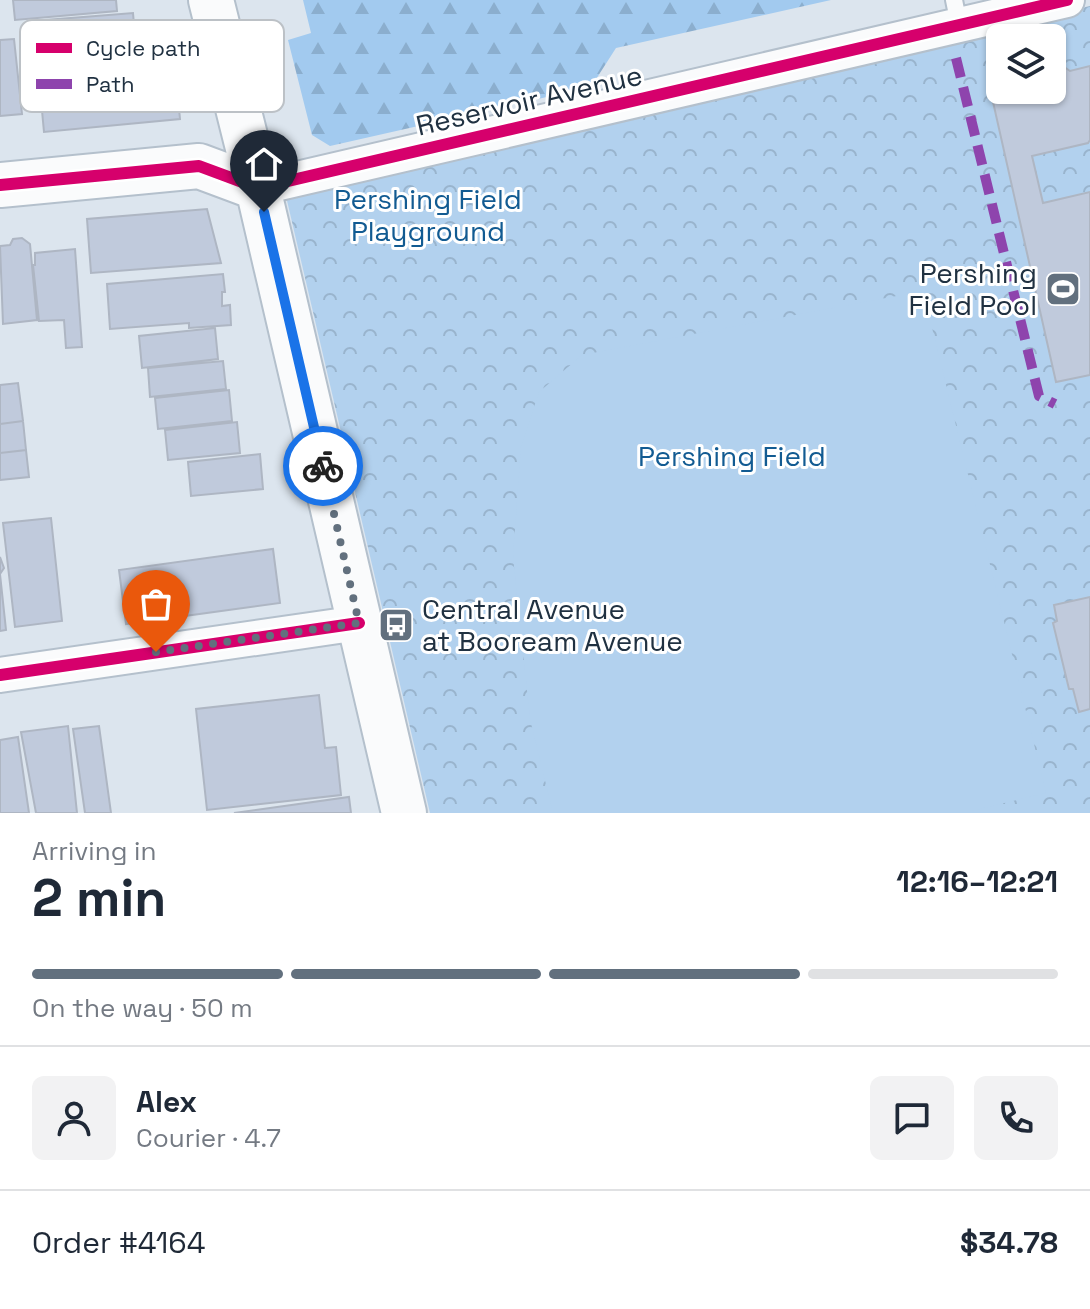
<!DOCTYPE html>
<html lang="en">
<head>
<meta charset="utf-8">
<style>
  :root { --surface:#fff; --page:#f2f2f3; --text:#1f2937; --muted:#747a83; --line:#e0e1e3; --accent:#62707e }
  body { margin:0; font-family:"Space Grotesk",sans-serif; background:var(--page); color:var(--text); height:100vh; display:flex; flex-direction:column; font-size:30px; white-space:nowrap }
  * { box-sizing:border-box; margin:0 }
  p { font-size:26px; color:var(--muted) }
  .icon { flex:none; width:44px; height:44px; fill:none; stroke:currentColor; stroke-width:2; stroke-linecap:round; stroke-linejoin:round }
  .map { position:relative; height:813px; overflow:hidden }
  .details { display:flex; flex-direction:column; background:var(--surface); flex:1 }
  .details>* { flex:none }
  .controls { position:absolute; left:986px; top:24px; display:grid; gap:16px }
  .controls a { display:grid; place-items:center; width:80px; height:80px; border-radius:12px; background:var(--surface); box-shadow:0 2px 6px #0004; font-size:40px }
  .pin { position:absolute; display:grid; place-items:center; width:68px; height:68px; color:#fff; margin:-82px -34px; border-radius:50% 50% 50% 0; rotate:-45deg; box-shadow:0 0 8px #0007 }
  .pin .icon { rotate:45deg }
  .courier { position:absolute; display:grid; place-items:center; width:80px; height:80px; margin:-40px; border:6px solid #1a73e8; border-radius:50%; background:#fff; color:#222; box-shadow:0 2px 10px #0007 }
  .headline em { font-style:normal; font-weight:800 }
  .headline div { display:flex; flex-direction:column-reverse }
  .headline { display:flex; align-items:center; justify-content:space-between; height:136px; padding:0 32px }
  h1 { font-size:52px; font-weight:800; line-height:60px }
  .bar { display:grid; grid-template-columns:repeat(4,1fr); gap:12px 8px; align-content:center; height:96px; padding:0 32px }
  .bar i { height:10px; border-radius:6px; background:var(--line) }
  .bar .selected { background:var(--accent) }
  .bar p { grid-column:span 4 }
  .line { display:flex; align-items:center; gap:20px; padding:0 32px; border-top:2px solid var(--line) }
  .line div { flex:1 }
  .round { display:grid; place-items:center; flex:none; width:84px; height:84px; border-radius:12px; background:var(--page) }
  .map>svg:first-child { display:block }
  .forest { fill:url(#forest-firs) }
  .park { fill:url(#park-crowns); fill-rule:evenodd }
  .pitch { fill:#b2d1ee }
  .building { fill:#c0cadc; stroke:#aeb6c3; stroke-width:2 }
  .lines { fill:none; stroke-linecap:round; stroke-linejoin:round }
  .lane-casing { stroke:#b4c0cc; stroke-width:20 }
  .street-casing { stroke:#b4c0cc; stroke-width:38 }
  .secondary-casing { stroke:#b4c0cc; stroke-width:48 }
  .lane { stroke:#fafbfc; stroke-width:16 }
  .street { stroke:#fafbfc; stroke-width:34 }
  .secondary { stroke:#fafbfc; stroke-width:44 }
  .quiet { stroke:#8e44ad; stroke-width:10; stroke-dasharray:20 10; stroke-linecap:butt }
  .cycleway-casing { stroke:#fff; stroke-width:17 }
  .cycleway { stroke:#d6006c; stroke-width:12 }
  .done { stroke:#62707e; stroke-width:8; stroke-dasharray:0 14.4 }
  .route { stroke:#1a73e8; stroke-width:10 }
  .labels { text-anchor:middle; stroke-width:6; stroke-linejoin:round; paint-order:stroke }
  .street-label { font-size:28px; fill:#203141; stroke:#fff }
  .park-label { font-size:28px; fill:#125b92; stroke:#fff }
  .poi-label { font-size:28px; fill:#203141; stroke:#fff; text-anchor:end }
  .key { fill:#fff; stroke:#bcc1c6; stroke-width:2 }
  .key-label { font-size:22px; fill:#203141 }
</style>
</head>
<body>
<div class="map">
<svg width="1090" height="813" viewBox="0 0 1090 813">
  <defs>
    <pattern id="forest-firs" width="22" height="20" patternUnits="userSpaceOnUse" patternTransform="scale(2)"><rect width="22" height="20" fill="#a2caef"/><path d="M5 1l3.5 6h-7zM16 11l3.5 6h-7z" fill="#8baece"/></pattern>
    <pattern id="park-crowns" width="20" height="18" patternUnits="userSpaceOnUse" patternTransform="scale(2)"><rect width="20" height="18" fill="#b2d1ee"/><path d="M2 6a3 3 0 1 1 6 0M12 15a3 3 0 1 1 6 0" fill="none" stroke="#99b4cd"/></pattern>
  </defs>
  <rect width="100%" height="100%" fill="#dce5ee"/>
  <!-- forest -->
  <path class="forest" d="M303,0H831L616,48L591,87L330,146L312,135L288,40L311,33Z"/>
  <!-- park -->
  <path class="park" d="M1090,6V813H430L285,192ZM1000,38H1052V90H1000Z"/>
  <!-- pitch -->
  <path class="pitch" d="M923,291L1046,793L971,811V813H553L530,719L513,557L521,446L539,392L582,355Z"/>
  <!-- building -->
  <path class="building" d="M13,0H116L117,11L15,20Z
    M133,13L136,48L49,56L46,20Z
    M14,39L22,114L0,116V40Z
    M1057,62L1070,71L1090,66V140L1088,143L1032,156L1043,203L1090,192V375L1056,382L991,93L1006,90H1052V71Z
    M145,85V91L177,88L180,119L44,132L41,100L80,97L79,92Z
    M207,209L221,263L91,273L87,219Z
    M22,238L30,244L37,320L3,324L0,246L10,245L13,239Z
    M75,249L82,347L66,348L64,320L39,321L33,265H35V253Z
    M223,274L225,292H222V306L230,305L231,325L189,328V323L110,329L107,284Z
    M215,328L218,359L142,368L139,336Z
    M223,361L226,389L150,397L148,368Z
    M18,383L23,421L0,424V385Z
    M229,390L232,421L158,429L155,398Z
    M23,421L26,450L0,453V424Z
    M237,422L240,453L168,460L165,430Z
    M26,450L29,477L0,480V453Z
    M260,454L263,489L191,496L188,462Z
    M51,518L62,621L15,627L3,523Z
    M273,549L280,603L126,624L119,570Z
    M0,557L4,568L0,574L6,630L0,631Z
    M1090,597V709L1079,712L1073,689H1069L1053,623L1057,621L1054,605Z
    M319,695L325,748L336,747L341,795L207,810L196,709Z
    M68,726L77,813H36L21,732Z
    M99,726L111,813H85L73,729Z
    M18,737L29,813H0V740Z
    M349,797L351,813H234Z"/>
  <g class="lines">
    <!-- lane casing -->
    <g class="lane-casing">
      <path id="lane" d="M954,0L959,25"/>
    </g>
    <!-- street casing -->
    <g class="street-casing">
      <path id="street" d="M258,188L1067,0
        M0,675L359,623"/>
    </g>
    <!-- secondary casing -->
    <g class="secondary-casing">
      <path id="secondary" d="M211,0L258,188L404,813
        M0,185L199,166L258,188"/>
    </g>
    <!-- lane -->
    <use href="#lane" class="lane"/>
    <!-- street -->
    <use href="#street" class="street"/>
    <!-- secondary -->
    <use href="#secondary" class="secondary"/>
    <!-- quiet -->
    <path class="quiet" d="M956,58L1039,396L1055,404"/>
    <!-- cycleway casing -->
    <g class="cycleway-casing">
      <path id="cycleway" d="M0,185L199,166L258,188L1067,0
        M0,675L359,623"/>
    </g>
    <!-- cycleway -->
    <use href="#cycleway" class="cycleway"/>
  </g>
  <g class="lines">
    <!-- done -->
    <path class="done" d="M156,652L359,623L323,466"/>
    <!-- route -->
    <path class="route" d="M264,212L323,466"/>
  </g>
  <!-- icons -->
  <defs>
    <g id="stadium-square" transform="scale(1.8)"><rect x="-9" y="-9" width="18" height="18" rx="4" fill="#62707e" stroke="#fff"/><path d="M0-5a6.5 5 0 1 0 0 10a6.5 5 0 1 0 0-10ZM-3.5-1.8h7v3.6h-7Z" fill="#fff"/></g>
    <g id="bus-square" transform="scale(1.8)"><rect x="-9" y="-9" width="18" height="18" rx="4" fill="#62707e" stroke="#fff"/><path d="M-5-6H5V4H4V6H2V4H-2V6H-4V4H-5ZM-3.5-4V0h7V-4ZM-3.5 1.2v1.5H-2V1.2ZM2 1.2v1.5H3.5V1.2Z" fill="#fff"/></g>
  </defs>
  <g fill-rule="evenodd">
    <use href="#stadium-square" x="1063" y="289"/>
    <use href="#bus-square" x="396" y="625"/>
  </g>
  <g class="labels">
    <!-- street labels -->
    <g class="street-label">
      <text transform="translate(529 100) rotate(-13)" y="10">Reservoir Avenue</text>
    </g>
    <!-- park labels -->
    <g class="park-label">
      <text x="428" y="209">Pershing Field<tspan x="428" dy="32">Playground</tspan></text>
      <text x="732" y="466">Pershing Field</text>
    </g>
    <!-- poi labels -->
    <g class="poi-label">
      <text x="1037" y="283">Pershing<tspan x="1037" dy="32">Field Pool</tspan></text>
      <text x="422" y="619" text-anchor="start">Central Avenue<tspan x="422" dy="32">at Booream Avenue</tspan></text>
    </g>
  </g>
  <!-- legend -->
  <rect x="20" y="20" width="264" height="92" rx="12" class="key"/>
  <rect x="36" y="43" width="36" height="10" fill="#d6006c"/>
  <rect x="36" y="79" width="36" height="10" fill="#8e44ad"/>
  <g class="key-label">
    <text x="86" y="56">Cycle path</text>
    <text x="86" y="92">Path</text>
  </g>
</svg>
<div class="controls">
<a><svg class="icon" aria-label="layers" viewBox="0 0 24 24"><path d="M12 4l9 5-9 5-9-5zM3 14l9 5 9-5"/></svg></a>
</div>
<div class="pin" style="left:156px;top:652px;background:#ea580c"><svg class="icon" aria-label="bag" viewBox="0 0 24 24"><path d="M5 8h14l-1 12H6zM9 8a3 3 0 0 1 6 0"/></svg></div>
<div class="pin" style="left:264px;top:212px;background:#1f2937"><svg class="icon" aria-label="home" viewBox="0 0 24 24"><path d="M3 11l9-7 9 7M6 9v11h12V9"/></svg></div>
<div class="courier" style="left:323px;top:466px"><svg class="icon" aria-label="bike" viewBox="0 0 24 24"><circle cx="6" cy="16" r="4"/><circle cx="18" cy="16" r="4"/><path d="M6 16l4-8h5l3 8M10 8l3 8H6M13 5h3"/></svg></div>
</div>
<section class="details">
<div class="headline"><div><h1>2 min</h1><p>Arriving in</p></div><em>12:16–12:21</em></div>
<div class="bar"><i class="selected"></i><i class="selected"></i><i class="selected"></i><i></i><p>On the way · 50 m</p></div>
<div class="line" style="height:144px"><a class="round"><svg class="icon" aria-label="person" viewBox="0 0 24 24"><circle cx="12" cy="8" r="4"/><path d="M4 21q1-7 8-7t8 7"/></svg></a><div><b>Alex</b><p>Courier · 4.7</p></div><a class="round"><svg class="icon" aria-label="chat" viewBox="0 0 24 24"><path d="M4 5h16v11H9l-5 4z"/></svg></a><a class="round"><svg class="icon" aria-label="phone" viewBox="0 0 24 24"><path d="M5 4h4l2 5-3 2q2 4 5 5l2-3 5 2v4C11 20 4 13 5 4z"/></svg></a></div>
<div class="line" style="height:104px"><div>Order #4164</div><b>$34.78</b></div>
</section>
</body>
</html>
